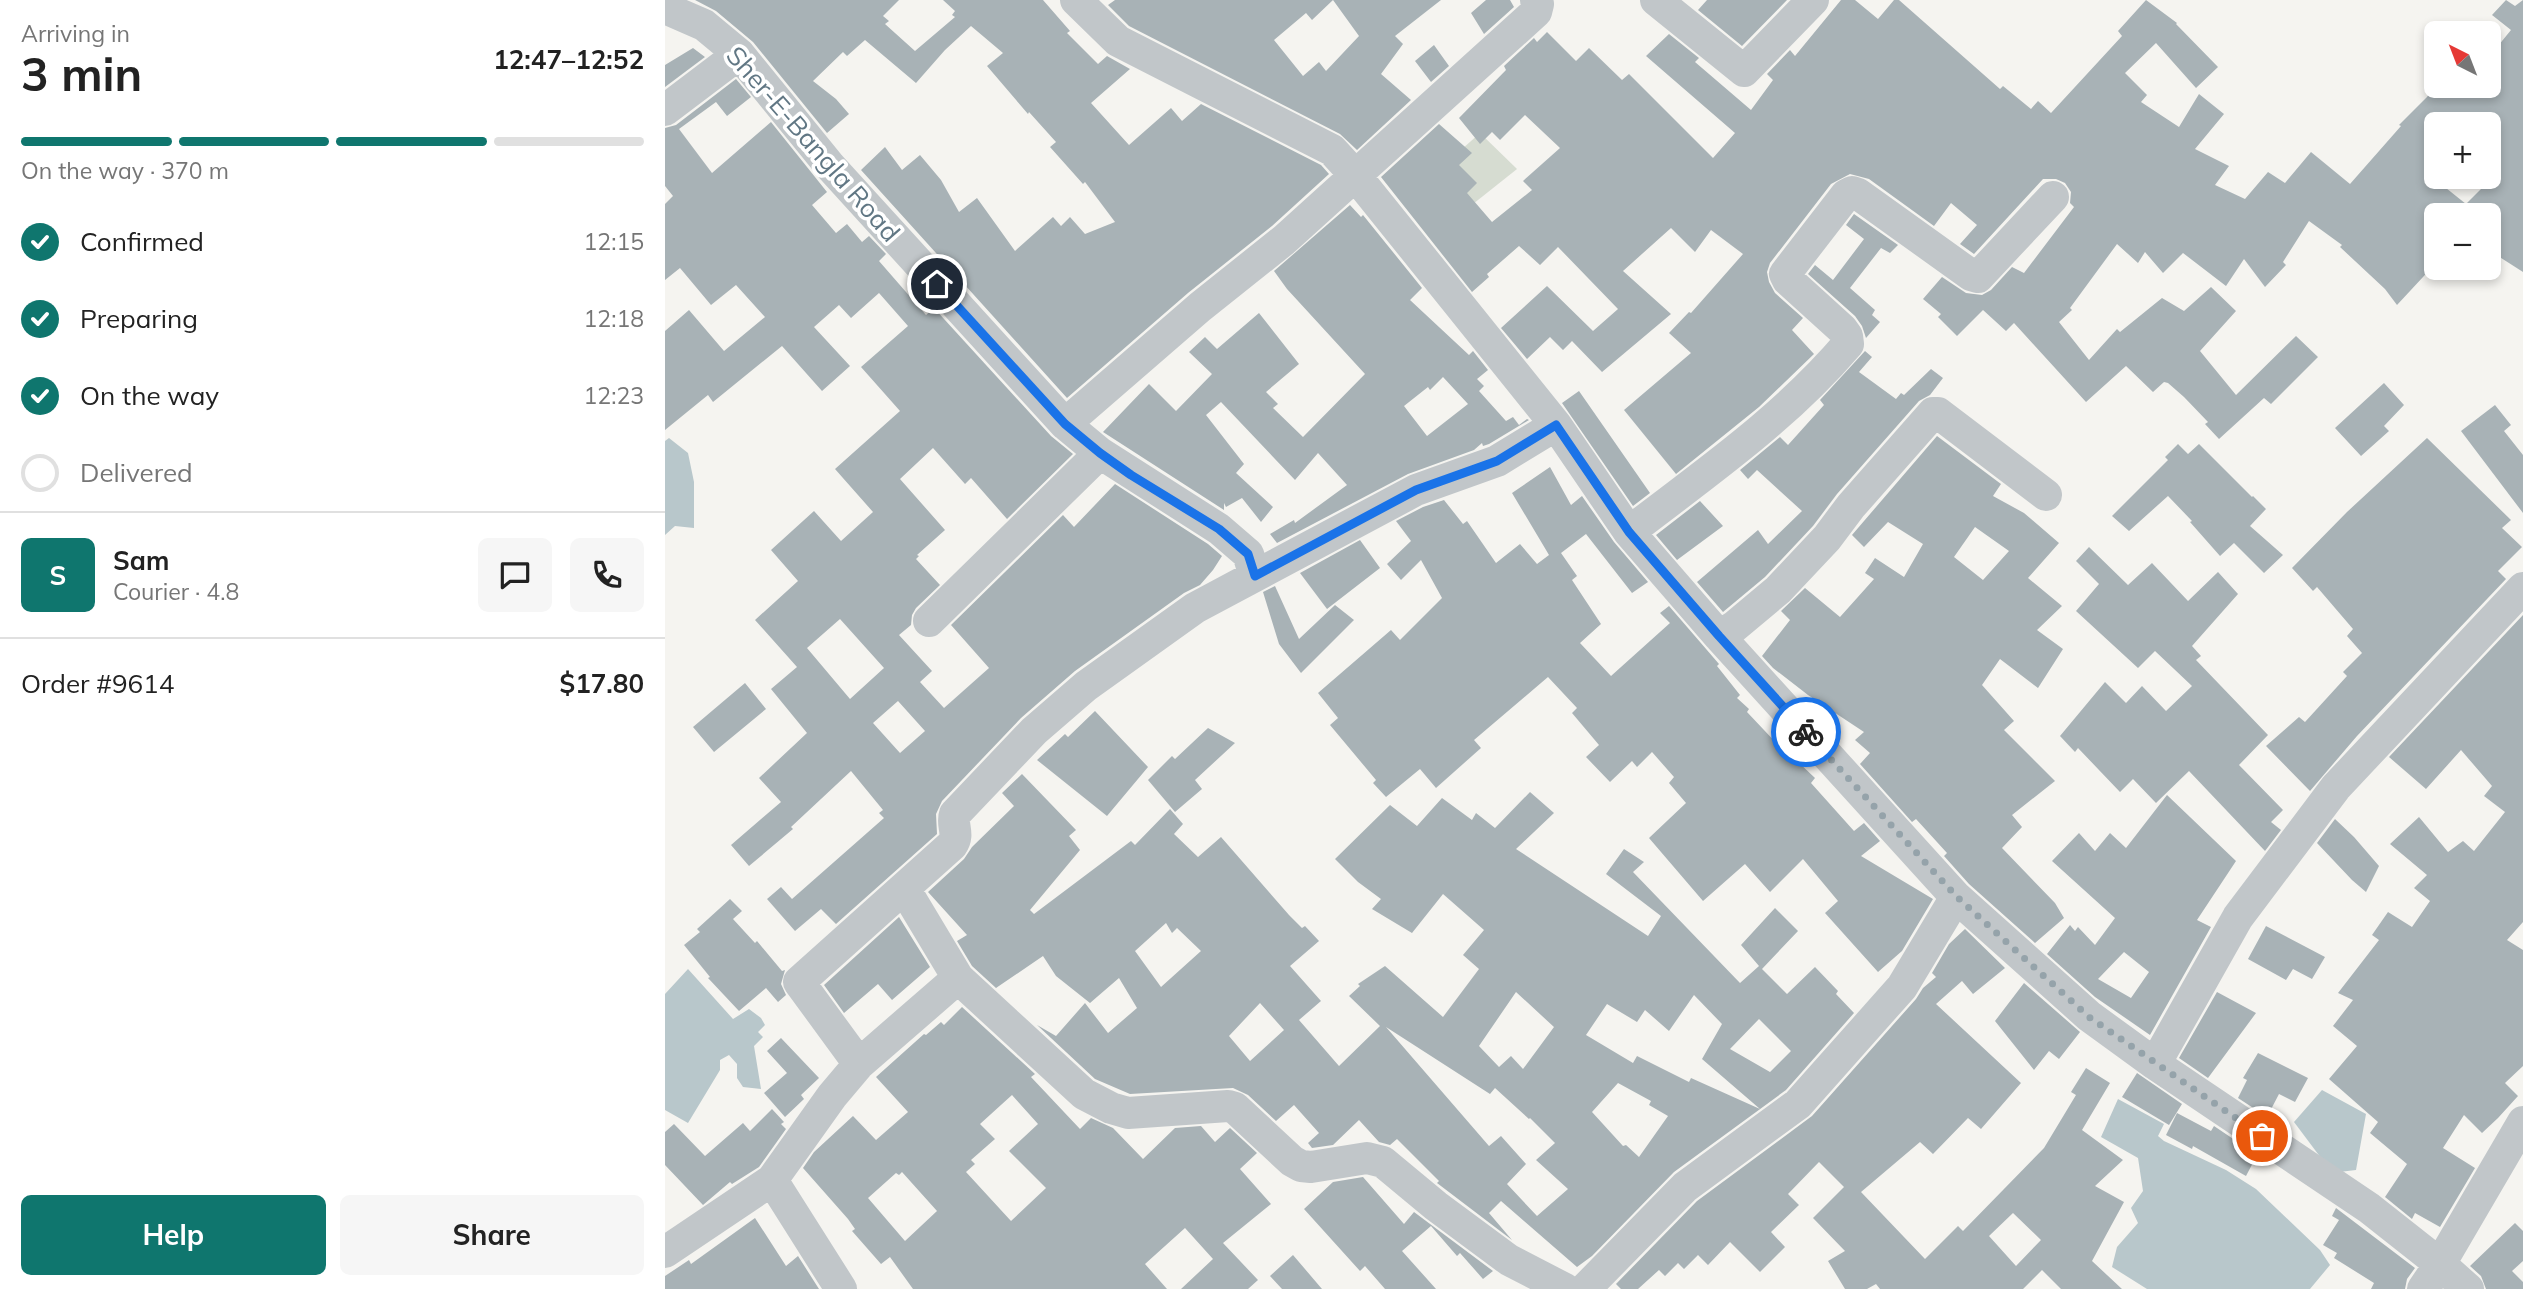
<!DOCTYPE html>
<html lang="en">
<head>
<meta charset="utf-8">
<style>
  :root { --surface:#fff; --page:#f6f6f6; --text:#222; --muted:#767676; --line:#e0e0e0; --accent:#0f766e }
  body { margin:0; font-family:Mulish,sans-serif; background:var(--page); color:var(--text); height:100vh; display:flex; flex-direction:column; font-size:26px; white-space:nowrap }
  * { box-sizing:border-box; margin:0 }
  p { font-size:23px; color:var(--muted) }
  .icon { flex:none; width:38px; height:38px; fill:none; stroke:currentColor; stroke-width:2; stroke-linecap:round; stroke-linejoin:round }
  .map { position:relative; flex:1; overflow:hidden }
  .details { display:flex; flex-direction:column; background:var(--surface); width:665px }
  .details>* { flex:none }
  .needle { width:46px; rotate:318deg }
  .controls { position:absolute; left:1759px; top:21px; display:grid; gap:14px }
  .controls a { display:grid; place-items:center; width:77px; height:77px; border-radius:10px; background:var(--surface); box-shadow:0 4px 10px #0003; font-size:35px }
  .pin { position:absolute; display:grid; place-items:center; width:60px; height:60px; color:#fff; margin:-30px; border:4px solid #fff; border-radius:50%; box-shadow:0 2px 7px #0007 }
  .courier { position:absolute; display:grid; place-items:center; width:70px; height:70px; margin:-35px; border:5px solid #1a73e8; border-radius:50%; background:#fff; color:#222; box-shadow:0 2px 9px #0007 }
  .overview em { font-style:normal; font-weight:700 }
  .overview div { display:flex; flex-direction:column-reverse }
  .overview { display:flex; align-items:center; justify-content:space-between; height:119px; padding:0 21px }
  h1 { font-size:46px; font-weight:700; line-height:52px }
  .bar { display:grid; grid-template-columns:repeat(4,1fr); gap:10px 7px; align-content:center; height:84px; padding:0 21px }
  .bar i { height:9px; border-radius:5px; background:var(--line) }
  .bar .current { background:var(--accent) }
  .bar p { grid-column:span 4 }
  .line { display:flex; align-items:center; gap:18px; padding:0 21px; border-top:2px solid var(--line) }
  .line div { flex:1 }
  .round { display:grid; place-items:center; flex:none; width:74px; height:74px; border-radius:10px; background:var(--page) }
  ol { padding:0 21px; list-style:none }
  li { display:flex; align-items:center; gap:21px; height:77px }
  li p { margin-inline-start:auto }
  li .icon { padding:7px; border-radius:50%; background:var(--accent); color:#fff; stroke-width:4 }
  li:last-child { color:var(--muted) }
  li i { width:38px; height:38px; border:4px solid var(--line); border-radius:50% }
  .button { display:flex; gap:14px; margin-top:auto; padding:14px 21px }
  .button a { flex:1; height:80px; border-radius:10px; background:var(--accent); color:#fff; font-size:28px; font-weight:700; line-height:80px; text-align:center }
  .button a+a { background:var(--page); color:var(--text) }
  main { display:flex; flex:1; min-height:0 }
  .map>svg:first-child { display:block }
  .green { fill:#d6dcd1 }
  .water { fill:#b8c7cb }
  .building { fill:#a8b2b6; fill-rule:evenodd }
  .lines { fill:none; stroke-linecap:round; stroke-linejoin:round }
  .minor { stroke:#c1c6c9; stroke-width:32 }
  .done { stroke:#95a3aa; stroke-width:7; stroke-dasharray:0 12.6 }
  .route { stroke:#1a73e8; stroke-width:9 }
  .labels { text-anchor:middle; stroke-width:7; stroke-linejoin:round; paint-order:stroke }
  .street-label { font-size:26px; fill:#617784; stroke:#fff }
</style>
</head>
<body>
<main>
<section class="details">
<div class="overview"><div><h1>3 min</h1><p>Arriving in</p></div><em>12:47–12:52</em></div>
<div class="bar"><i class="current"></i><i class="current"></i><i class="current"></i><i></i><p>On the way · 370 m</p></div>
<ol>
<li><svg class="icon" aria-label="check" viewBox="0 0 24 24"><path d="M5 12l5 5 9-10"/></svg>Confirmed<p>12:15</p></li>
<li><svg class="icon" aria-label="check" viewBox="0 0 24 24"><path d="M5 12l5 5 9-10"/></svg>Preparing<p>12:18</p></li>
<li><svg class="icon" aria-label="check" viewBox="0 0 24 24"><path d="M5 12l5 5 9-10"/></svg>On the way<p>12:23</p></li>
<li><i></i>Delivered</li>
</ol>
<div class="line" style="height:126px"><b class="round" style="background:var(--accent);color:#fff">S</b><div><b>Sam</b><p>Courier · 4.8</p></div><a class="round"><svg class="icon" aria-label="chat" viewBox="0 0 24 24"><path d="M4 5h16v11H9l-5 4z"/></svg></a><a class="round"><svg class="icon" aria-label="phone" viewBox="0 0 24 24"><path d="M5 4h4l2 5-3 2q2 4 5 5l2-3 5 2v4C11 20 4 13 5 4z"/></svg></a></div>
<div class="line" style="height:91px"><div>Order #9614</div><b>$17.80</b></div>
<div class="button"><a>Help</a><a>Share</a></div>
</section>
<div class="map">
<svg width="1858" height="1289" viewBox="0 0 1858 1289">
  <rect width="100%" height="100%" fill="#f5f4f0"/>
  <!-- green -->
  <path class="green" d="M815,133L852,169L769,235L740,200Z"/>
  <!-- water -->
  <path class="water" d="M4,438L23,453L29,482V528L10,526L0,535V441Z
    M23,969L68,1019L84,1009L96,1018L100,1025L93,1032L98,1037L89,1046L96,1089L78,1087L72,1078V1064L64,1055L55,1060V1070L23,1123L0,1110V994Z
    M1657,1090L1701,1114L1691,1170L1674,1172L1656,1158L1629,1122Z
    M1453,1099L1499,1124L1493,1136L1499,1141L1561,1170L1591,1189L1655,1250L1665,1265L1645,1289H1482L1447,1267L1452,1247L1473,1223L1466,1208L1478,1191L1473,1158L1436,1137Z"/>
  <!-- building -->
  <path class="building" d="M30,0H234L218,16L224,21L220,24L250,51L290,17L287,15L290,11L278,0H378L405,31L402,33L433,64L442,56L465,69L426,103L464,145L506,108L517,121L536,104L656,165L664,174L607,226L523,293L402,398L196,170L220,147L237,170L255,155L276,180L294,212L312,198L350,251L388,217L396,226L405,217L420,234L450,222L420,182L418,184L385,147L391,142L364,112L363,114L322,66L338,53L306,26L280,50L251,83L200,40L182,56L178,52L148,81L171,99L184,114L162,133L88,42L51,11Z
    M450,0H776L730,36L738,44L716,74L746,100L692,150L675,134L464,26L443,5ZM668,0L694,36L661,71L654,62L638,76L609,40L641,13L647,20Z
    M821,0H845L849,7L819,34L806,13Z
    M1042,0H1122L1077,46L1033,10Z
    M1176,0H1190L1213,19L1229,0H1234L1335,89L1338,86L1366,109L1373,101L1386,113L1457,36L1453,31L1481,0L1512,23L1511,24L1553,67L1531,88L1491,43L1460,73L1482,95L1476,102L1514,127L1534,94L1559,114L1530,149L1564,166L1550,185L1580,199L1603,172L1620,183L1646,152L1685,184L1736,126L1734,125L1762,97L1770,86H1824V57L1846,30L1827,15L1841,0L1850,6L1858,0V272L1833,256L1824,267V215H1771V263L1732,305L1720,289L1675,247L1677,245L1644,221L1618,262L1621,265L1600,287L1579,259L1561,286L1518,253L1498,273L1480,252L1473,263L1452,244L1405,308L1407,310L1394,322L1424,360L1452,329L1455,332L1497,298L1519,311L1546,287L1571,311L1535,351L1571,395L1631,336L1653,357L1606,404L1599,398L1554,439L1540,424L1543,422L1519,397L1503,383L1499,382L1488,392L1461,366L1421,402L1349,323L1341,331L1318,310L1292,336L1273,317L1276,314L1258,299L1277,277L1301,293L1317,295L1326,290L1347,267L1359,273L1409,207L1405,203L1406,192L1400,183L1391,179H1378L1309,254L1295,244L1312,225L1286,203L1269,226L1204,179L1185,174L1166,184L1105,263L1102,272L1104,282L1110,293L1138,318L1127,330L1149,354L1094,407L1011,474L959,410L1026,353L1004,333L1024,312L1026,313L1078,254L1046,230L1030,252L1006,228L958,271L1006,314L937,372L907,341L898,350L885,337L862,359L836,328L882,286L928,331L953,309L893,247L875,265L854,246L822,274L824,277L807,292L716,177L774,124L807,153L794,165L812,183L802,193L827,222L867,190L858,181L895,148L860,115L835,140L827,132L815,144L794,118L841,70L839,66L869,38L872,42L882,32L911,61L924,48L957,80L964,74L1048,158L1070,133L981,56L1004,34L1034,58L1030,62L1086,110L1108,80L1102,74L1125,50L1130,56ZM1771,124H1824V181L1801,204L1771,180Z
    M769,45L784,66L766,82L750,61Z
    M28,48L40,57L0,87V65Z
    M71,79L86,97L62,116L51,102L14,129L47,173L106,122L162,192L147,205L171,233L182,224L197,242L204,236L221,254L214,261L261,315L269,308L386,436L408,454L342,519L306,478L300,484L268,448L235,479L280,530L252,555L254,556L251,559L275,585L251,608L247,615L246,625L234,635L267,671L255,682L279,708L324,668L286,625L398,515L409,527L450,484L543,544L557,556L548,570L535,585L519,593L410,671L356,718L277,801L271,814L272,834L171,924L156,909L130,931L102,899L116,887L127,899L219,818L214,813L218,810L186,771L126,827L128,829L84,866L66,845L116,802L94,778L142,733L106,689L132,667L90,620L133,581L106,550L149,511L176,541L208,512L170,469L235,411L196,367L243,326L214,293L186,318L174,305L149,327L185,366L157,391L117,346L48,402L43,395L0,430V331L24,310L59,351L100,317L71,285L46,305L15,268L0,280V204L8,196L0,186V128L11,125ZM175,619L219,668L185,699L142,648ZM233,701L260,731L235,753L208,723Z
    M685,205L696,217L698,215L757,288L745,300L804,355L808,351L823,370L812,379L819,386L814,391L841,421L848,417L854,425L862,419L864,420L824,444L818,446L817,443L809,450L743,474L612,543L605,534L629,520L630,523L682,485L653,453L630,480L556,402L541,415L579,464L571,473L608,507L596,522L577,498L561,507L559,503V510L438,432L484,384L511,411L547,374L524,352L540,337L552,349L594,313L634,364L601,392L613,404L608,408L638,437L700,374L622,289L609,271ZM778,377L803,404L762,436L739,406L763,387L765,390Z
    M1189,214L1233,245L1225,253L1216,248L1185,288L1210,310L1207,315L1215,322L1201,338L1197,326L1190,316L1143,274L1150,265L1168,280L1199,239L1181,225Z
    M1200,351L1207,357L1194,372L1231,399L1236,393L1239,395L1266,369L1278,378L1265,395L1254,401L1172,494L1148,526L1100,577L1058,612L1032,582L1093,530L1103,544L1137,511L1092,470L1083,479L1075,470L1115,437L1123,445L1159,405L1155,400Z
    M1719,383L1739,405L1719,426L1724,431L1696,456L1670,428Z
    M914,391L985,493L968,506L897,403Z
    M1830,405L1846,425L1839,431L1858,455V513L1796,431Z
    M1272,436L1336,484L1328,496L1359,513L1394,543L1363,578L1397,606L1372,630L1398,649L1373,688L1335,659L1317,685L1349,721L1339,730L1390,781L1347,815L1357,827L1337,848L1390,903L1399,918L1370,943L1304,884L1279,856L1282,853L1251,819L1247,822L1195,764L1205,753L1190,740L1199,732L1143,695L1108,668L1097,656L1125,620L1116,611L1140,588L1175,617L1209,579L1200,573L1210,558L1239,577L1258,544L1223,522L1199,547L1187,535ZM1310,527L1344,551L1318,580L1289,557Z
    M1762,438L1846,520L1837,528L1857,547L1833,571L1841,579L1692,736L1645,791L1601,746L1634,717L1640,722L1682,676L1678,672L1697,653L1682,636L1688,629L1652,587L1648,591L1627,568L1682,512Z
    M1513,444L1523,454L1534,444L1587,497L1588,496L1601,509L1585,526L1618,555L1599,573L1569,543L1555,556L1525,522L1527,521L1503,496L1464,531L1447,516L1503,460L1500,457Z
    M885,467L906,505L917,496L949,542L983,582L967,593L921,534L896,553L912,576L907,580L936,624L915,643L946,676L1005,623L995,613L1004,606L1054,664L1052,666L1075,695L1072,698L1084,709L1082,712L1129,762L1131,760L1150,778L1146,783L1189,831L1199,823L1215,841L1196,856L1268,899L1237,951L1213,972L1160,913L1173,901L1138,859L1105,892L1080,864L1038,901L984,838L1021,803L1004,783L1009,777L987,752L972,767L967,761L945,782L921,757L934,745L907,713L912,708L883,677L809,740L816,748L771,788L755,769L721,797L708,783L711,780L665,725L673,718L653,693L726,630L735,640L777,598L756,560L736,580L722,564L746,541L731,521L758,507L779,500L798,524L802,521L831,563L855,544L872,564L884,555L847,493Z
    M1035,501L1058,526L1012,560L991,535Z
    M695,540L715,568L662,609L635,573Z
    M1424,547L1463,585L1487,563L1523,601L1553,572L1573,594L1527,646L1536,656L1531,660L1603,735L1574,765L1618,810L1606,822L1616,830L1600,851L1524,771L1491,803L1468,779L1455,792L1413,748L1410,752L1395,736L1440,682L1461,703L1477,686L1501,711L1527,686L1490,651L1473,668L1411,611L1434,584L1411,561Z
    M610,586L634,639L670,605L689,620L636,673L614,644L598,592Z
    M1858,615V922L1842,940L1858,950V1066L1840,1083L1853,1096L1833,1118L1817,1133L1799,1115L1778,1148L1810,1168L1775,1227L1750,1213L1747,1219L1720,1197L1742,1164L1705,1133L1713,1122L1664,1079L1692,1046L1668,1026L1688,1000L1673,993L1714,940L1707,935L1723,912L1747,927L1765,901L1749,888L1762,875L1725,844L1754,817L1783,852L1798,841L1809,851L1840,812L1819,796L1827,786L1796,750L1761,789L1724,757Z
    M80,683L101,709L49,752L28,727Z
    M430,711L483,767L442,816L372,760L400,734L403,737Z
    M543,728L570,743L530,780L537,789L510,812L483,780L507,756L510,759Z
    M357,774L411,830L404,836L415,850L365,910L369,914L466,841L470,845L505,809L518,824L509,834L533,857L556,837L624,915L637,928L640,926L654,941L625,966L656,1001L634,1020L674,1066L715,1026L684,996L695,986L693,984L720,966L778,1017L814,969L798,955L819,930L778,894L747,933L707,909L716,899L693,882L670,859L725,805L752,826L777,798L807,820L811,813L830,828L865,792L889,813L851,849L983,936L996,916L941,874L959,849L979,862L968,872L1075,983L1094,966L1076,945L1110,908L1133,931L1097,969L1122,994L1150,967L1173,991L1171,994L1189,1013L1121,1090L1009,1172L927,1256L912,1267L836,1201L824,1213L847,1240L772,1183L774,1181L732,1139L725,1145L714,1142L694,1120L668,1145L647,1148L643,1143L654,1133L629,1105L611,1121L583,1095L568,1088L465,1094L430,1079L372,1025L391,1036L420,1003L443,1033L472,1008L454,978L425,1003L391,976L378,956L331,988L307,966L292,941L302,935L263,892L299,859L307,847L349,806L337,793ZM501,923L507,933L512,928L536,951L496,987L470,951ZM851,992L889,1027L858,1069L846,1056L834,1067L814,1046ZM1029,995L1057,1024L1037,1059L1095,1109L1026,1078L1024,1082L972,1056L968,1063L921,1035L942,1004L972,1022L980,1010L1004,1031ZM595,1003L619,1030L585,1061L564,1036ZM1094,1019L1126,1051L1105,1072L1065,1049ZM721,1027L825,1094L830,1088L864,1119L865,1118L890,1143L871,1160L903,1189L872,1216L842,1184L861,1164L836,1136L824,1146ZM953,1083L986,1101L984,1105L1003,1116L974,1157L961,1145L958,1146L927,1112Z
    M1502,795L1571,861L1532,920L1546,927L1485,1035L1430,997L1382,954L1405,925L1410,931L1413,927L1430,945L1450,918L1387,861L1414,833L1430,851L1445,833L1461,848ZM1459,952L1484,972L1466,998L1433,979Z
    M1670,819L1689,837L1714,866L1701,892L1687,880L1652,843Z
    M65,899L77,911L68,919L90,943L92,941L117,971L120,970L116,984L121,995L113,1002L101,988L74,1011L43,978L45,977L19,945L35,932L32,929Z
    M234,917L265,967L227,1000L213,984L179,1013L159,985Z
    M1601,926L1660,957L1647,979L1628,969L1621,980L1583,959Z
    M1300,929L1340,968L1308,994L1297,981L1271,1004L1356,1083L1316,1129L1303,1118L1268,1154L1255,1142L1196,1192L1260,1259L1293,1226L1298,1231L1379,1148L1411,1095L1406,1092L1421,1068L1445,1083L1417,1130L1458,1160L1430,1186L1459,1202L1427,1261L1457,1289H1396L1377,1270L1358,1289H1215L1211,1284L1202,1289H1180L1163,1261L1180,1251L1148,1218L1179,1187L1154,1162L1123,1194L1134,1205L1106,1232L1120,1247L1095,1272L1065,1242L1043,1265L1033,1255L1019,1269L1013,1263L1000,1276L994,1270L973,1289H956L951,1284L1032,1201L1147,1116L1251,999L1258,988L1271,977L1267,973L1284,944ZM1348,1213L1376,1240L1351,1266L1324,1236Z
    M1359,983L1415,1032L1394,1059L1384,1051L1369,1070L1330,1021Z
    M1552,992L1591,1013L1543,1078L1514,1058Z
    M297,1007L370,1074L366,1077L415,1129L426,1118L448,1128L478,1159L510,1128L536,1126L550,1142L565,1128L592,1153L575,1169L606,1204L558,1243L593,1280L583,1289H516L548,1259L520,1228L480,1264L502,1289H248L225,1257L216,1264L187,1231L190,1229L183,1219L138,1168L149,1152L188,1116L211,1140L243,1112L211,1077L259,1034L261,1035L276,1022L279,1025ZM347,1095L373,1124L344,1151L381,1188L346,1221L301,1172L310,1164L306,1160L330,1139L315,1124ZM237,1172L272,1211L240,1241L203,1198L231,1173L234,1175Z
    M116,1038L154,1078L136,1095L139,1099L120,1117L99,1093L122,1073L102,1051Z
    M1593,1053L1643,1078L1630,1102L1614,1094L1602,1117L1573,1098L1582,1080L1578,1078Z
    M1472,1073L1517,1104L1504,1125L1457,1097Z
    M107,1109L119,1122L116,1124L121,1129L94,1167L67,1184L65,1182L38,1205L0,1165V1132L9,1124L40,1156L78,1123L85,1131Z
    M1512,1113L1546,1131L1549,1126L1592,1155L1581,1176L1528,1146L1527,1149L1501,1135Z
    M698,1177L739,1224L749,1212L828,1271L818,1279L795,1253L792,1256L766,1226L737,1251L771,1289H720L700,1266L695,1271L639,1209L668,1182Z
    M1671,1208L1750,1268L1742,1279L1740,1289H1706L1709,1283L1669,1258L1672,1253L1658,1245L1674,1220L1667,1216Z
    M90,1218L121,1266L133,1256L154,1289H0V1276L24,1260L26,1264Z
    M1850,1223L1858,1231V1261L1847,1271L1858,1282V1289H1821L1816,1276L1805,1266Z
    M628,1255L657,1289H617L605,1276Z"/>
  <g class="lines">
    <!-- minor -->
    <path class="minor" d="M411,0L453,41L667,150L690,175L891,425L964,532L1054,636L1291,897
      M991,0L1079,71L1148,0
      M0,8L39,25L74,54L165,166L400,424L435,453L554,529L583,554L590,576
      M0,110L74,54
      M400,424L535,307L619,240L871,12L873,4L871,0
      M964,532C1042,472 1119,419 1183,344L1182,336L1177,329L1123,280L1120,274L1181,195L1187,192L1193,194L1306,275L1313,277L1388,197
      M264,621L435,453
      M1054,636L1070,626L1113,590L1162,538L1186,506L1268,413H1273L1381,495
      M239,888L293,978L419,1094L446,1108L463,1113L563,1106L570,1108L627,1161L636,1166L646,1167L702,1158L718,1162L771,1206L844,1260L900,1289
      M194,1064L293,978
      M1490,1064L1573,917L1671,787L1858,588
      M107,1180L176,1289
      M0,1252L107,1180L167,1096L194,1064L134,982L287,845C295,834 286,825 290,814L369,731L421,686L530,608L751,490L832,461L891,425
      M920,1289L1020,1187L1133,1104L1237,987L1291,897L1424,1016L1490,1064L1704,1208L1775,1264L1858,1122
      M1758,1289L1775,1264L1803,1289"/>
  </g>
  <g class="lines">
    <!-- done -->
    <path class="done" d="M1141,732L1292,897L1424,1017L1597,1136"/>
    <!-- route -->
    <path class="route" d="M272,284L400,424L435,453L466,475L554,529L583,554L590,576L751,490L832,461L891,425L964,532L1054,636L1141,732"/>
  </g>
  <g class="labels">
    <!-- street labels -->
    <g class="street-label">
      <text transform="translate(148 144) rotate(49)" y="9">Sher-E-Bangla Road</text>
    </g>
  </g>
</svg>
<div class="controls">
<a><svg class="needle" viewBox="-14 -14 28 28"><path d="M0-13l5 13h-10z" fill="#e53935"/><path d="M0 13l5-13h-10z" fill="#767676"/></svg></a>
<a>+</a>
<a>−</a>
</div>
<div class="pin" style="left:1597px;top:1136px;background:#ea580c"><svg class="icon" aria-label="bag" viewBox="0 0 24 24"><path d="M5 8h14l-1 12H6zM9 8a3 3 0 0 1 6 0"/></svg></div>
<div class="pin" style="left:272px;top:284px;background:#1f2937"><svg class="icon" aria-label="home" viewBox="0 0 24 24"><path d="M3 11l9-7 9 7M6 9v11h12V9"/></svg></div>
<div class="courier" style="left:1141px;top:732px"><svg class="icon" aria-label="bike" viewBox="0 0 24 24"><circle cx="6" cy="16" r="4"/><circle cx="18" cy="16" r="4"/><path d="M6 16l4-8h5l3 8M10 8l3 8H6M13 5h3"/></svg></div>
</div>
</main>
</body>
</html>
